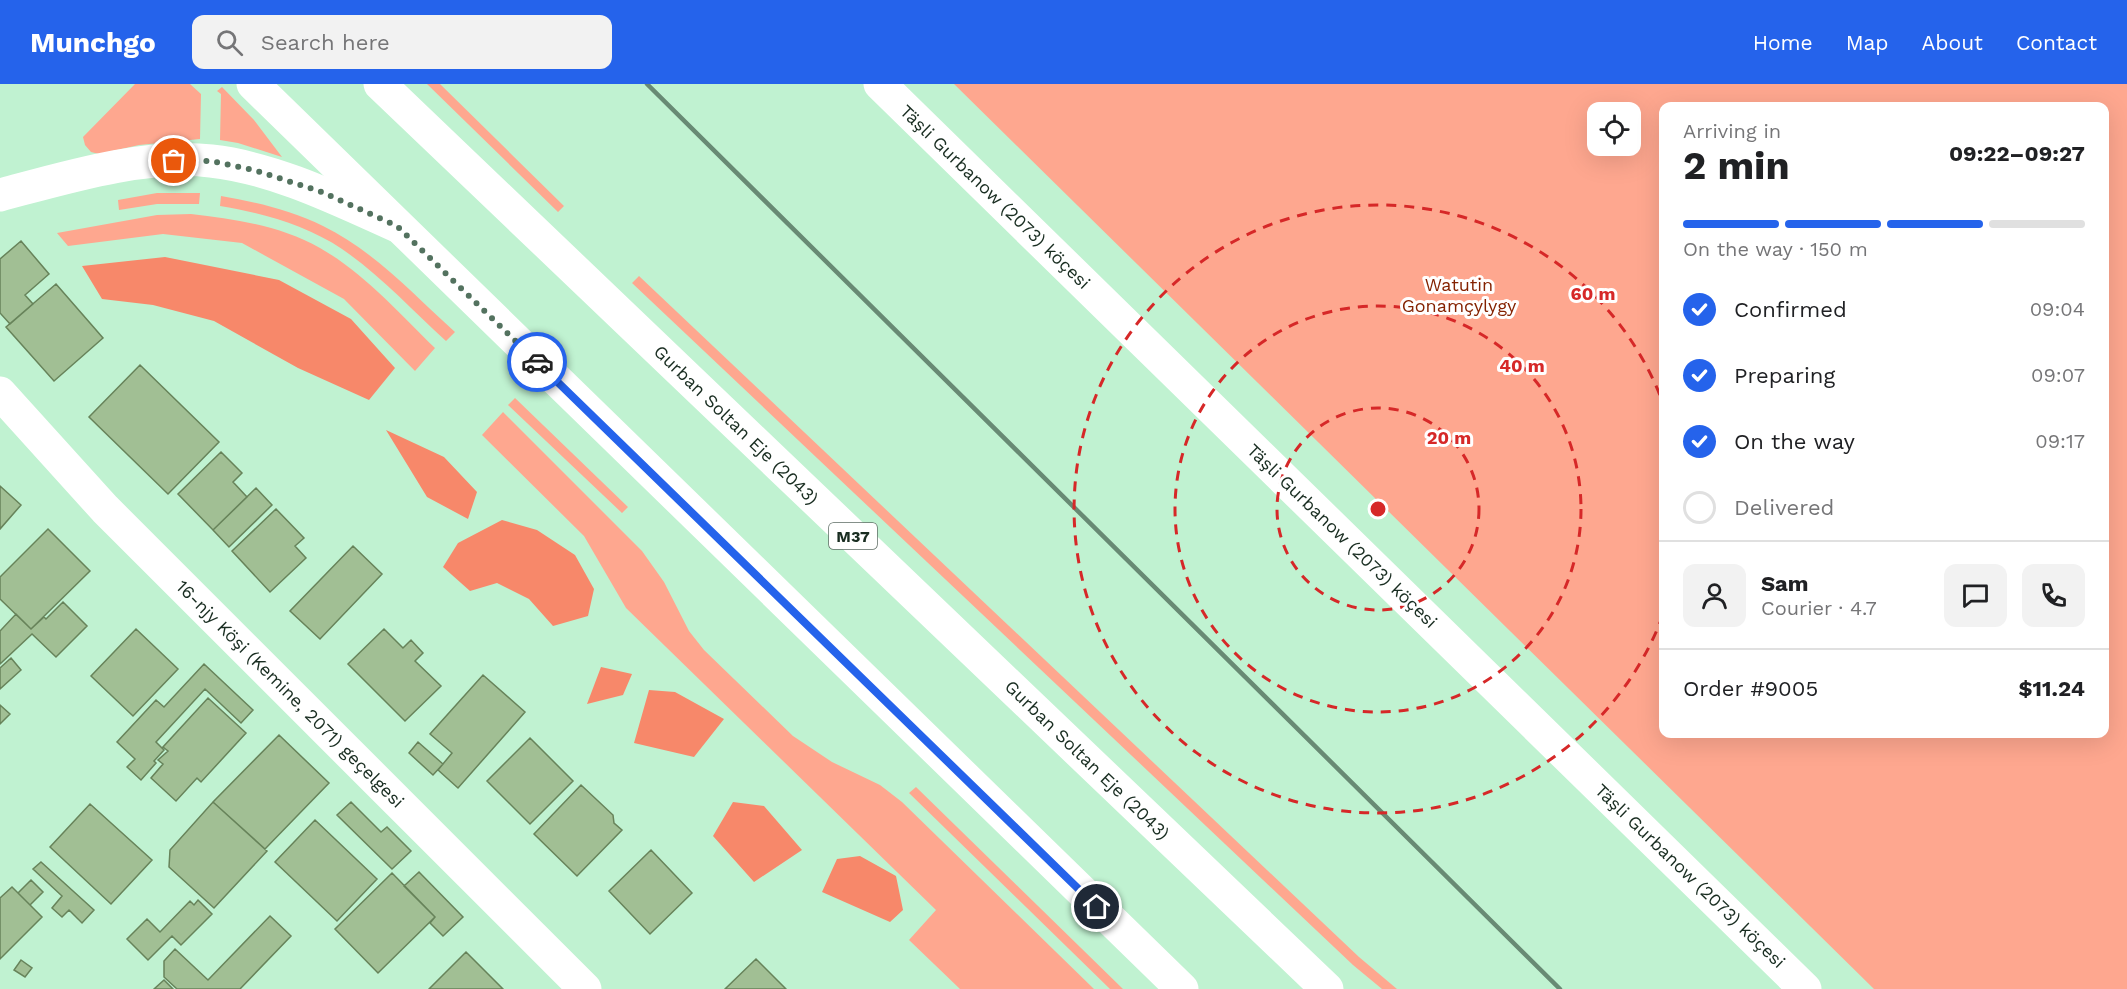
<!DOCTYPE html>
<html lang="en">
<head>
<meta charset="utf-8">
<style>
  :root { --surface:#fff; --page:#f2f2f2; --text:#202124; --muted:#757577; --line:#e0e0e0; --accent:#2563eb }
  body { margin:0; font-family:"Work Sans",sans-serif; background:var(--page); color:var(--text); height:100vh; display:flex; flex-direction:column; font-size:22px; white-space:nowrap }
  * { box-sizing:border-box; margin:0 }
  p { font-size:20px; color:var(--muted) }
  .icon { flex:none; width:33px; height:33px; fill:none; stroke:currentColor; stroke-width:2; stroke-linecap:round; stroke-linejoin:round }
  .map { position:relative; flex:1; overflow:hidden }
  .sheet { position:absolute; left:1659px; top:18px; width:450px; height:636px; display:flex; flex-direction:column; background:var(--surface); border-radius:12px; box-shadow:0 6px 24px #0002 }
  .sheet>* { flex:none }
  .tools { position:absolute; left:1587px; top:18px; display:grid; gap:12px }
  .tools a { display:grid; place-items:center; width:54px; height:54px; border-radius:12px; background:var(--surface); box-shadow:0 6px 24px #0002; font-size:30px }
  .pin { position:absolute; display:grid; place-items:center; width:51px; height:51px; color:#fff; margin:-26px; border:3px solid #fff; border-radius:50%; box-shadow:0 2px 6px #0007 }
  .courier { position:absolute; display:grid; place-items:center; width:60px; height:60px; margin:-30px; border:4px solid #2563eb; border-radius:50%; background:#fff; color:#222; box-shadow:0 2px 8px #0007 }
  .head em { font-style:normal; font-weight:700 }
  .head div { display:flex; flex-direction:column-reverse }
  .head { display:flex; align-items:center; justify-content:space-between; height:102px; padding:0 24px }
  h1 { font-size:39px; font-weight:700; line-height:45px }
  .bar { display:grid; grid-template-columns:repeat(4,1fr); gap:9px 6px; align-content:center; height:72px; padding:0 24px }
  .bar i { height:8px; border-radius:4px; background:var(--line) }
  .bar .current { background:var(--accent) }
  .bar p { grid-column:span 4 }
  .line { display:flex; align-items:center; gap:15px; padding:0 24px; border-top:2px solid var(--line) }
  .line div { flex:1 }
  .round { display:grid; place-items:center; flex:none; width:63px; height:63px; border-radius:12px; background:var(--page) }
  ol { padding:0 24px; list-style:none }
  li { display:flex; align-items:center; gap:18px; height:66px }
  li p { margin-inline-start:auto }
  li .icon { padding:6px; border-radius:50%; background:var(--accent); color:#fff; stroke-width:4 }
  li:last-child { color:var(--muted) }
  li i { width:33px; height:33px; border:3px solid var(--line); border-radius:50% }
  header { display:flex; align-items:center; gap:36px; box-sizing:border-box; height:84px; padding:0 30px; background:var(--accent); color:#fff }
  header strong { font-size:28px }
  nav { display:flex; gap:33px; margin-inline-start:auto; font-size:21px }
  .search { width:420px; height:54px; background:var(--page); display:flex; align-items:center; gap:15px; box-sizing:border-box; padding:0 21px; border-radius:12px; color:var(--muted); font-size:22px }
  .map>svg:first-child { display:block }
  .green { fill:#fea78f; fill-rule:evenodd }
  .forest { fill:#f7886a }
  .building { fill:#a1bf94; stroke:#67835a; stroke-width:1.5 }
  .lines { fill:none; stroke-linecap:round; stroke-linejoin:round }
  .minor { stroke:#fff; stroke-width:33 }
  .major { stroke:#fff; stroke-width:33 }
  .highway { stroke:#fff; stroke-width:33 }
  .rail { stroke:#688a74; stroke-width:4.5 }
  .done { stroke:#53725f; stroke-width:6; stroke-dasharray:0 10.8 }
  .route { stroke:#2563eb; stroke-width:8 }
  .ring { fill:none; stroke:#d62828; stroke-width:3; stroke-dasharray:10 8 }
  .labels { text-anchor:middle; stroke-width:6; stroke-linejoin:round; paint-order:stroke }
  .shield { fill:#fff; stroke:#5e6c64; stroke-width:1.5 }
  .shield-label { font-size:16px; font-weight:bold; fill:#192d21 }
  .street-label { font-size:18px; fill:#192d21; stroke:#fff }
  .park-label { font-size:18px; fill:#842201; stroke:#fff }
  .centre { fill:#d62828; stroke:#fff; stroke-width:3 }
  .ring-label { font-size:18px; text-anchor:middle; font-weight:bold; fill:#d62828; stroke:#fff; stroke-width:6; stroke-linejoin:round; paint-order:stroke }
</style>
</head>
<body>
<header>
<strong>Munchgo</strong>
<div class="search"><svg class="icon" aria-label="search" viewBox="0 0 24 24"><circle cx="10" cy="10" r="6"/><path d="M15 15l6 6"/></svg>Search here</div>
<nav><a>Home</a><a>Map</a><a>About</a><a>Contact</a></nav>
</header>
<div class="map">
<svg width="2127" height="905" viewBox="0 0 2127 905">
  <rect width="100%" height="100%" fill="#c0f2d1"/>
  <!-- green -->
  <path class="green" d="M135,0H190L201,10L200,55L139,61L99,70L91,68L85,61L83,53Z
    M427,0H440L564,122L558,128Z
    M954,0H2127V905H1874ZM1664,22H2104V650H1664ZM1598,28H1630V62H1598Z
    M222,3L254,36L282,73L238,59L220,56L221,10L217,7Z
    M157,109H200L199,120H157L119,126L118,116Z
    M221,112C256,118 291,126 323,142C373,166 414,211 455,248L446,257C412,226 380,191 342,165C306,141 262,129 220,122Z
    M191,130C235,135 281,142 320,164C364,189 399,229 435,264L415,287L344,215L242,159L163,150L68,162L57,149L157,131Z
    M639,192L1359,873L1397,905H1382L1353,881L632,199Z
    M515,314L628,423L622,429L508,321Z
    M503,328L642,467L664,498L689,547L704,566L793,652L832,678L880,701L902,718L1094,905H960L909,856L936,826L626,524L584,452L482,351Z
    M916,703L1123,905H1110L909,709Z"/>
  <!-- forest -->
  <path class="forest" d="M165,173L279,196L351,235L395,284L369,316L298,284L214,237L153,221L102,215L82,182Z
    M386,346L444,373L477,408L468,435L427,413Z
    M502,436L537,446L575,471L594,505L588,532L553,542L529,515L497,499L470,507L443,483L458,459Z
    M601,583L632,590L623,611L587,620Z
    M649,606L675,608L724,635L694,673L634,659Z
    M733,718L764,722L802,766L754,798L713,752Z
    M860,772L896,792L903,826L890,838L822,808L837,775Z"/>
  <!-- building -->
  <path class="building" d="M21,157L49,190L25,211L33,220L10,240L0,229V175Z
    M56,200L103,254L54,297L6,243Z
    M140,281L219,358L168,410L89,333Z
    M221,368L242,389L233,398L247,413L213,446L178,410Z
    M0,402L21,421L0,445Z
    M256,404L272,421L229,463L213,446Z
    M276,425L304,454L295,462L306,474L270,508L232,467Z
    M48,445L90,487L31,545L0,515V493Z
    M353,462L382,490L320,555L290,527Z
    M63,518L87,542L56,573L32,550L0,580V547L16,530L31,545L44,533L46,535Z
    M136,545L178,585L133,632L91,592Z
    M384,545L403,564L411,556L423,569L415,577L441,602L405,637L348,580Z
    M11,574L21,586L0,605V584Z
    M204,580L253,626L241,639L205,605L156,658L164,666L154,677L156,679L141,696L127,683L135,675L117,658L156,616L164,623Z
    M483,591L525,628L458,704L438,686L452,669L430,650Z
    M208,614L246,649L201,698L197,694L176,717L151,694L163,680L158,676L168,667L163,663Z
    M0,621L10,630L0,640Z
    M279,651L329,699L265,765L213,718Z
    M530,654L573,697L530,740L487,697Z
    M418,658L443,680L433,691L409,669Z
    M581,701L613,731L614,739L622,746L577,792L534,750Z
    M213,718L267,767L214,824L169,783L170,766Z
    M351,718L381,748L387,743L411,767L392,785L337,731Z
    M90,720L152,776L111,820L50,763Z
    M315,736L377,795L337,837L275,778Z
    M651,766L692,809L650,850L609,807Z
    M41,778L94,826L82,839L69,826L62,833L52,824L62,812L33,785Z
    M419,788L463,833L443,852L430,839L435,833L404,802Z
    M392,789L435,833L378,889L335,845Z
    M31,796L43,808L30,821L18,809Z
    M12,803L42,833L0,875V814Z
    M198,816L212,830L181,861L172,852L148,876L127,855L147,835L160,848L190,817L194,821Z
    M270,832L291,852L240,905H177L164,893V877L175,865L208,896Z
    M466,868L503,905H429Z
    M756,875L786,905H725Z
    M21,876L32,884L25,893L14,886Z
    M164,896L173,905H154Z"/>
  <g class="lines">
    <!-- minor -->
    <path class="minor" d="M880,0L1805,905
      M0,309L105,425L585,905"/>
    <!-- major -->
    <path class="major" d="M0,111C64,94 145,69 211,77C275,84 339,116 397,142"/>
    <!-- highway -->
    <path class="highway" d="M253,0L1182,905
      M380,0L1327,905"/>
    <!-- rail -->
    <path class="rail" d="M647,0L1560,905"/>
  </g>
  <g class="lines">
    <!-- done -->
    <path class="done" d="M174,77H211L254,86L322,108L397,142L537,278"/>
    <!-- route -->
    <path class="route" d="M537,278L1097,823"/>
  </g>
  <!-- distance rings -->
  <g class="ring">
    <circle cx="1378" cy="425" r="101"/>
    <circle cx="1378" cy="425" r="203"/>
    <path d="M1663 531A304 304 0 1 1 1663 319"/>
  </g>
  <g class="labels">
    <!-- shield labels -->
    <rect class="shield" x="829" y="439" width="48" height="26" rx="4.5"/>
    <g class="shield-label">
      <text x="853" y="458">M37</text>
    </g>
    <!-- street labels -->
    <g class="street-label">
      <text transform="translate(995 113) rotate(44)" y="6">Täşli Gurbanow (2073) köçesi</text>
      <text transform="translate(736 341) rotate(44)" y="6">Gurban Soltan Eje (2043)</text>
      <text transform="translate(1342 452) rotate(44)" y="6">Täşli Gurbanow (2073) köçesi</text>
      <text transform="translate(290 610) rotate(45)" y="6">16-njy Köşi (Kemine, 2071) geçelgesi</text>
      <text transform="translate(1087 676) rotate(44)" y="6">Gurban Soltan Eje (2043)</text>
      <text transform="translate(1690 792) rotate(44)" y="6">Täşli Gurbanow (2073) köçesi</text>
    </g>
    <!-- park labels -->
    <g class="park-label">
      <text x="1459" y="207">Watutin<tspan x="1459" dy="21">Gonamçylygy</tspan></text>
    </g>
  </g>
  <circle cx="1378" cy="425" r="9" class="centre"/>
  <g class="ring-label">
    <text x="1593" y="216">60 m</text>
    <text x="1522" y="288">40 m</text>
    <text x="1449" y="360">20 m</text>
  </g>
</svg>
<div class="tools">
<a><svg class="icon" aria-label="locate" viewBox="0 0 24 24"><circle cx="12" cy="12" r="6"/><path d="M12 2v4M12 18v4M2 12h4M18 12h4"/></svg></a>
</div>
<div class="pin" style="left:174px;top:77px;background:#ea580c"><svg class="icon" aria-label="bag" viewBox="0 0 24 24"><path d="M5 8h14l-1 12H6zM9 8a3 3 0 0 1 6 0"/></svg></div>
<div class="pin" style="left:1097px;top:823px;background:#1f2937"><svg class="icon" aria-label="home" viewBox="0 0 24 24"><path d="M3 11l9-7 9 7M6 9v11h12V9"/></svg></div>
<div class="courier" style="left:537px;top:278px"><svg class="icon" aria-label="car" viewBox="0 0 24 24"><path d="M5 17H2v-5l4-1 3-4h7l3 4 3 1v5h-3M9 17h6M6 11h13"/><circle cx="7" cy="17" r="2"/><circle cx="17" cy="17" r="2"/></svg></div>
<section class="sheet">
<div class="head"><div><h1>2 min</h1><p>Arriving in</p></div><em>09:22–09:27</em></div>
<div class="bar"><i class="current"></i><i class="current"></i><i class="current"></i><i></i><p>On the way · 150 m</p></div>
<ol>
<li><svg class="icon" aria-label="check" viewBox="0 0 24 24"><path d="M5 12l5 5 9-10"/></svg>Confirmed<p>09:04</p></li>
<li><svg class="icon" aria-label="check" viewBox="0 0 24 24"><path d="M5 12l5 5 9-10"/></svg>Preparing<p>09:07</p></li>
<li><svg class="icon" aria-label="check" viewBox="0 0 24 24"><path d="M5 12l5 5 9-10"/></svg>On the way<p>09:17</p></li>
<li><i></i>Delivered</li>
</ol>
<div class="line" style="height:108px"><a class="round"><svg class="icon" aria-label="person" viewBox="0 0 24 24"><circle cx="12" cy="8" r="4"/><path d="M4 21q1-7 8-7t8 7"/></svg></a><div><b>Sam</b><p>Courier · 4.7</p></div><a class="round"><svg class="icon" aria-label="chat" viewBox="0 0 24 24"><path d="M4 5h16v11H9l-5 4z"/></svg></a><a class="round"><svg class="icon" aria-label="phone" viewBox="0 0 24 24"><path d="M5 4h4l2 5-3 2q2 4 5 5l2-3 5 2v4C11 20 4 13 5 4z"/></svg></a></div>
<div class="line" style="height:78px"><div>Order #9005</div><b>$11.24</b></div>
</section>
</div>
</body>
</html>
